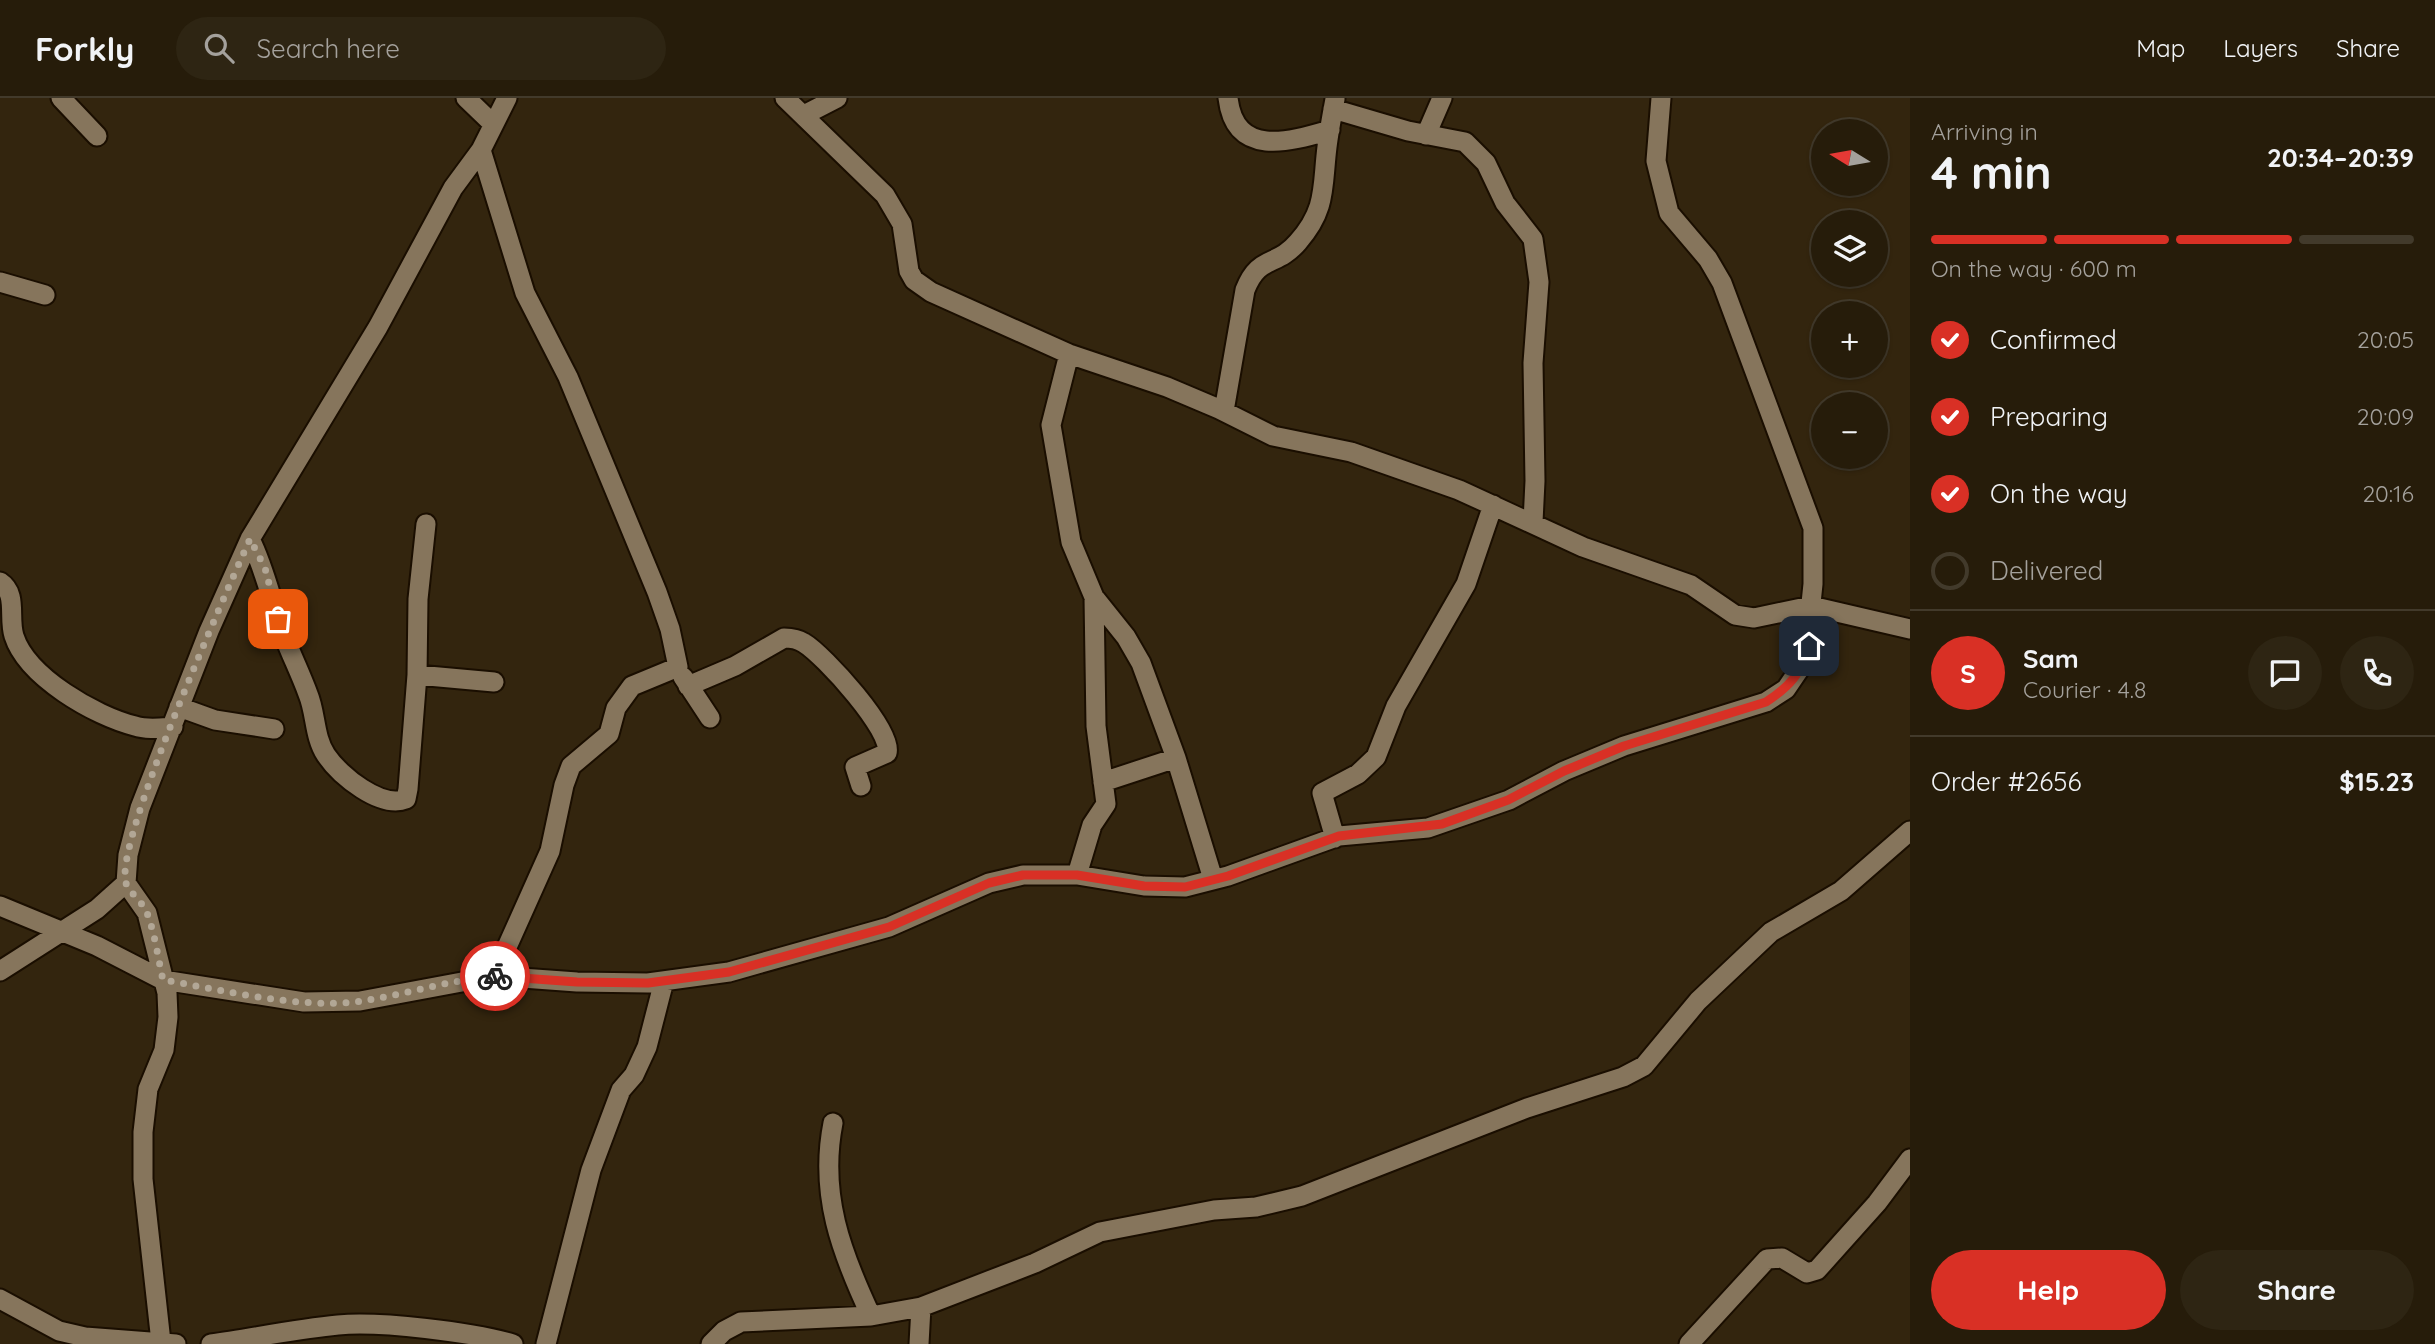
<!DOCTYPE html>
<html lang="en">
<head>
<meta charset="utf-8">
<style>
  :root { --surface:#261c0a; --page:#2e2513; --text:#f1f3f6; --muted:#a4a19c; --line:#423a2b; --accent:#d93025 }
  body { margin:0; font-family:Quicksand,sans-serif; background:var(--page); color:var(--text); height:100vh; display:flex; flex-direction:column; font-size:26px; white-space:nowrap }
  * { box-sizing:border-box; margin:0 }
  p { font-size:23px; color:var(--muted) }
  .icon { flex:none; width:38px; height:38px; fill:none; stroke:currentColor; stroke-width:2; stroke-linecap:round; stroke-linejoin:round }
  .map { position:relative; flex:1; overflow:hidden }
  .drawer { display:flex; flex-direction:column; background:var(--surface); width:525px }
  .drawer>* { flex:none }
  .needle { width:46px; rotate:281deg }
  .fabs { position:absolute; left:1811px; top:21px; display:grid; gap:14px }
  .fabs a { display:grid; place-items:center; width:77px; height:77px; border-radius:50%; background:var(--surface); box-shadow:0 2px 5px #0004,0 0 0 2px var(--line); font-size:35px }
  .pin { position:absolute; display:grid; place-items:center; width:60px; height:60px; color:#fff; margin:-30px; border-radius:14px; box-shadow:0 4px 10px #0006 }
  .courier { position:absolute; display:grid; place-items:center; width:70px; height:70px; margin:-35px; border:5px solid #d93025; border-radius:50%; background:#fff; color:#222; box-shadow:0 2px 9px #0007 }
  .head em { font-style:normal; font-weight:800 }
  .head div { display:flex; flex-direction:column-reverse }
  .head { display:flex; align-items:center; justify-content:space-between; height:119px; padding:0 21px }
  h1 { font-size:46px; font-weight:800; line-height:52px }
  .bar { display:grid; grid-template-columns:repeat(4,1fr); gap:10px 7px; align-content:center; height:84px; padding:0 21px }
  .bar i { height:9px; border-radius:5px; background:var(--line) }
  .bar .selected { background:var(--accent) }
  .bar p { grid-column:span 4 }
  .line { display:flex; align-items:center; gap:18px; padding:0 21px; border-top:2px solid var(--line) }
  .line div { flex:1 }
  .round { display:grid; place-items:center; flex:none; width:74px; height:74px; border-radius:37px; background:var(--page) }
  ol { padding:0 21px; list-style:none }
  li { display:flex; align-items:center; gap:21px; height:77px }
  li p { margin-inline-start:auto }
  li .icon { padding:7px; border-radius:50%; background:var(--accent); color:#fff; stroke-width:4 }
  li:last-child { color:var(--muted) }
  li i { width:38px; height:38px; border:4px solid var(--line); border-radius:50% }
  .cta { display:flex; gap:14px; margin-top:auto; padding:14px 21px }
  .cta a { flex:1; height:80px; border-radius:42px; background:var(--accent); color:#fff; font-size:28px; font-weight:800; line-height:80px; text-align:center }
  .cta a+a { background:var(--page); color:var(--text) }
  header { display:flex; align-items:center; gap:42px; box-sizing:border-box; height:98px; padding:0 35px; background:var(--surface); border-bottom:2px solid var(--line) }
  header strong { font-size:33px }
  nav { display:flex; gap:38px; margin-inline-start:auto; font-size:24px }
  .search { width:490px; height:63px; background:var(--page); display:flex; align-items:center; gap:18px; box-sizing:border-box; padding:0 24px; border-radius:38px; color:var(--muted); font-size:26px }
  main { display:flex; flex:1; min-height:0 }
  .map>svg:first-child { display:block }
  .lines { fill:none; stroke-linecap:round; stroke-linejoin:round }
  .street-casing { stroke:#1a0e00; stroke-width:23 }
  .street { stroke:#86755c; stroke-width:19 }
  .done { stroke:#b2a796; stroke-width:7; stroke-dasharray:0 12.6 }
  .route { stroke:#d93025; stroke-width:9 }
</style>
</head>
<body>
<header>
<strong>Forkly</strong>
<div class="search"><svg class="icon" aria-label="search" viewBox="0 0 24 24"><circle cx="10" cy="10" r="6"/><path d="M15 15l6 6"/></svg>Search here</div>
<nav><a>Map</a><a>Layers</a><a>Share</a></nav>
</header>
<main>
<div class="map">
<svg width="1910" height="1246" viewBox="0 0 1910 1246">
  <rect width="100%" height="100%" fill="#33250e"/>
  <g class="lines">
    <!-- street casing -->
    <g class="street-casing">
      <path id="street" d="M61,0L97,38
        M466,0L493,26
        M785,0L885,97L902,126L909,173L914,182L931,194L1069,256L1167,289L1219,311L1273,338L1351,354L1459,392L1583,449L1691,487L1735,517L1754,520L1811,508L1910,531
        M1228,0C1235,60 1289,44 1330,32
        M1333,11L1408,33L1465,44L1486,65L1505,105L1533,141L1539,184L1533,265L1535,383L1533,424
        M804,17L837,0
        M1426,37L1442,0
        M0,184L45,197
        M1069,256L1051,327L1071,444L1094,499L1126,539L1141,565L1176,660L1213,781
        M1224,313L1245,192C1259,156 1276,170 1298,144C1327,111 1322,89 1327,49C1329,33 1332,17 1335,1
        M250,441C263,467 269,493 278,521C286,547 299,571 308,596C316,615 314,639 326,657C340,678 381,711 406,701L408,691L417,577L418,501L426,426
        M0,484C18,496 8,519 14,538C27,579 95,618 135,628C147,632 160,630 173,629
        M417,577L494,584
        M683,579L710,620
        M688,588L735,568L784,540C791,540 798,541 804,545C824,557 894,634 887,655L855,669L861,688
        M179,609L215,622L274,631
        M1103,684L1176,660
        M1335,740L1322,695L1358,676L1376,659L1396,608L1466,486L1493,407
        M1077,777L1092,727L1106,706L1096,628L1094,499
        M0,808L97,848L163,882L304,904L360,903L494,878L577,884L648,885L729,874L889,829L989,785L1023,777H1077L1144,788L1185,789L1228,778L1339,738L1428,730L1509,702L1564,673L1624,648L1766,604L1786,591L1805,563L1813,486V430L1722,185L1708,161L1669,115L1656,63L1661,0
        M0,873L97,811L126,785
        M494,878L550,753L564,687L571,668L609,636L616,610L632,588L678,569L670,531L657,494L568,279L525,195L481,52L507,0
        M833,1025C819,1096 841,1154 871,1218
        M0,1201L59,1233L85,1239L176,1246
        M161,1244L143,1081V1034L148,991L164,952L168,919L167,895L147,815L126,785L128,757L140,710L209,533L250,441L378,229L453,90L481,52
        M211,1246C253,1240 296,1231 338,1227C380,1223 472,1234 513,1246
        M546,1246L591,1072L621,992L634,977L647,949L664,883
        M711,1246L724,1233L741,1224L871,1218L921,1209L1035,1165L1100,1134L1214,1112L1256,1109L1302,1098L1527,1010L1623,979L1644,968L1698,903L1771,834L1841,793L1910,733
        M919,1246L921,1209
        M1689,1246L1767,1161L1782,1160L1807,1175L1817,1172L1877,1105L1910,1061"/>
    </g>
    <!-- street -->
    <use href="#street" class="street"/>
  </g>
  <g class="lines">
    <!-- done -->
    <path class="done" d="M278,521L265,470L250,441C228,490 113,747 126,785C128,793 143,804 147,815C155,836 158,860 163,882C224,892 301,912 362,903C407,896 450,882 495,878"/>
    <!-- route -->
    <path class="route" d="M495,878L577,884L648,885L729,874L889,829L989,785L1023,777H1077L1144,788L1185,789L1228,778L1339,738L1442,726L1508,702L1564,673L1624,648L1766,604C1789,589 1802,575 1809,548"/>
  </g>
</svg>
<div class="fabs">
<a><svg class="needle" viewBox="-14 -14 28 28"><path d="M0-13l5 13h-10z" fill="#e53935"/><path d="M0 13l5-13h-10z" fill="#a4a19c"/></svg></a>
<a><svg class="icon" aria-label="layers" viewBox="0 0 24 24"><path d="M12 4l9 5-9 5-9-5zM3 14l9 5 9-5"/></svg></a>
<a>+</a>
<a>−</a>
</div>
<div class="pin" style="left:278px;top:521px;background:#ea580c"><svg class="icon" aria-label="bag" viewBox="0 0 24 24"><path d="M5 8h14l-1 12H6zM9 8a3 3 0 0 1 6 0"/></svg></div>
<div class="pin" style="left:1809px;top:548px;background:#1f2937"><svg class="icon" aria-label="home" viewBox="0 0 24 24"><path d="M3 11l9-7 9 7M6 9v11h12V9"/></svg></div>
<div class="courier" style="left:495px;top:878px"><svg class="icon" aria-label="bike" viewBox="0 0 24 24"><circle cx="6" cy="16" r="4"/><circle cx="18" cy="16" r="4"/><path d="M6 16l4-8h5l3 8M10 8l3 8H6M13 5h3"/></svg></div>
</div>
<section class="drawer">
<div class="head"><div><h1>4 min</h1><p>Arriving in</p></div><em>20:34–20:39</em></div>
<div class="bar"><i class="selected"></i><i class="selected"></i><i class="selected"></i><i></i><p>On the way · 600 m</p></div>
<ol>
<li><svg class="icon" aria-label="check" viewBox="0 0 24 24"><path d="M5 12l5 5 9-10"/></svg>Confirmed<p>20:05</p></li>
<li><svg class="icon" aria-label="check" viewBox="0 0 24 24"><path d="M5 12l5 5 9-10"/></svg>Preparing<p>20:09</p></li>
<li><svg class="icon" aria-label="check" viewBox="0 0 24 24"><path d="M5 12l5 5 9-10"/></svg>On the way<p>20:16</p></li>
<li><i></i>Delivered</li>
</ol>
<div class="line" style="height:126px"><b class="round" style="background:var(--accent);color:#fff">S</b><div><b>Sam</b><p>Courier · 4.8</p></div><a class="round"><svg class="icon" aria-label="chat" viewBox="0 0 24 24"><path d="M4 5h16v11H9l-5 4z"/></svg></a><a class="round"><svg class="icon" aria-label="phone" viewBox="0 0 24 24"><path d="M5 4h4l2 5-3 2q2 4 5 5l2-3 5 2v4C11 20 4 13 5 4z"/></svg></a></div>
<div class="line" style="height:91px"><div>Order #2656</div><b>$15.23</b></div>
<div class="cta"><a>Help</a><a>Share</a></div>
</section>
</main>
</body>
</html>
